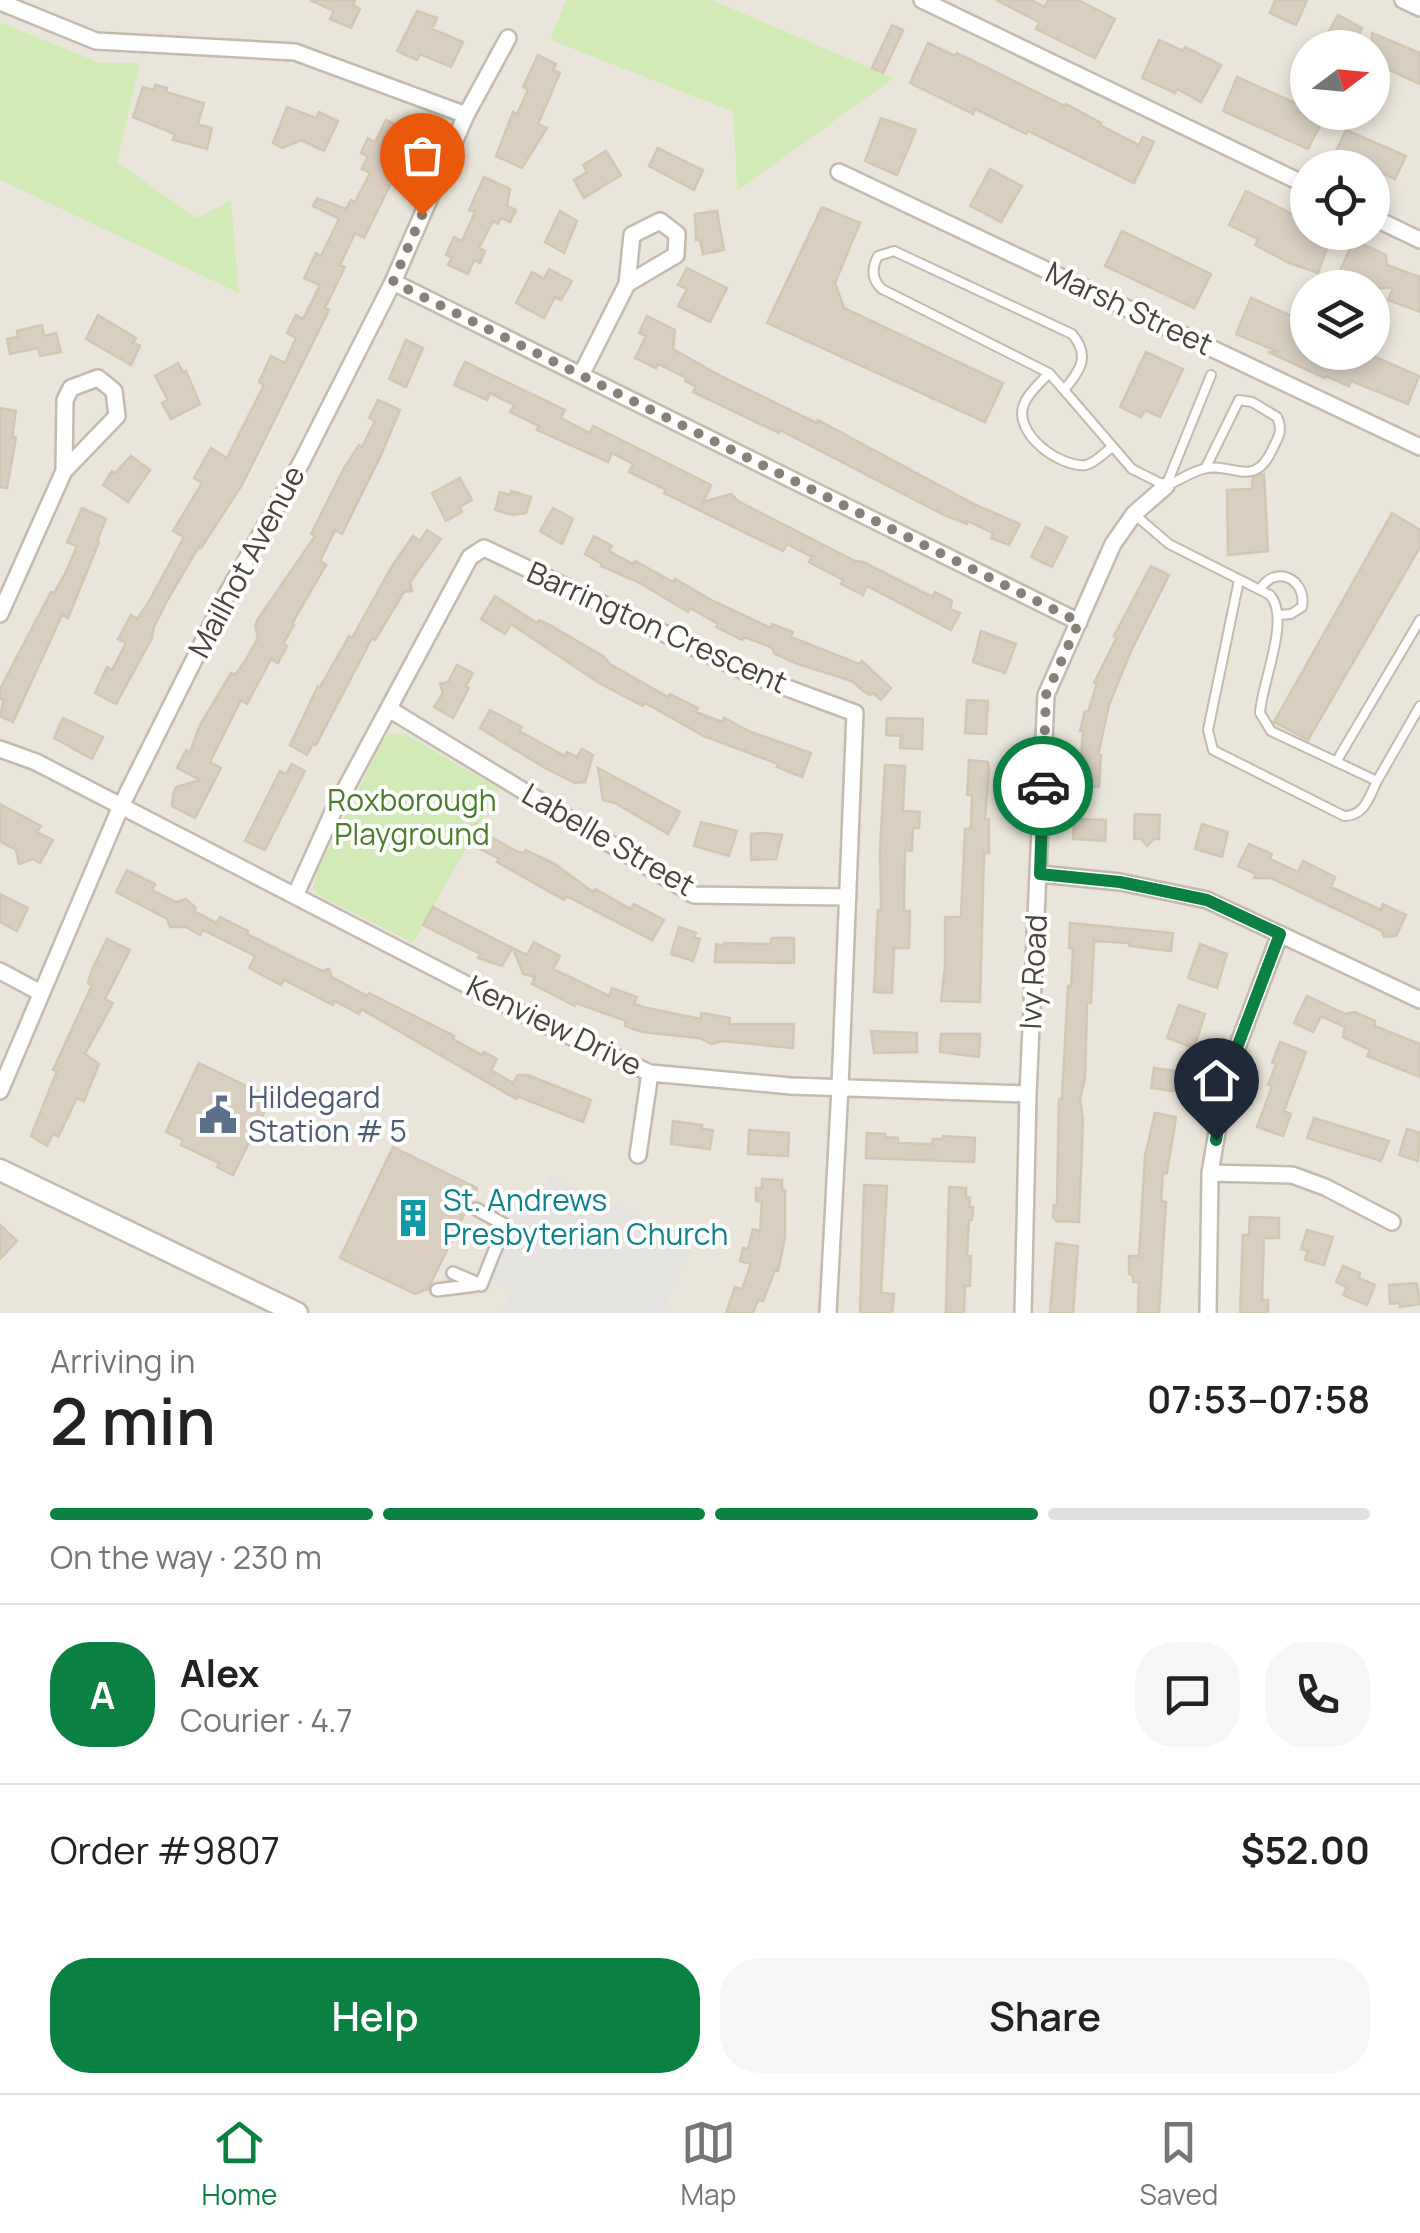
<!DOCTYPE html>
<html lang="en">
<head>
<meta charset="utf-8">
<style>
  :root { --surface:#fff; --page:#f6f6f6; --text:#222; --muted:#767676; --line:#e0e0e0; --accent:#0b8043 }
  body { margin:0; font-family:Manrope,sans-serif; background:var(--page); color:var(--text); height:100vh; display:flex; flex-direction:column; font-size:38px; white-space:nowrap }
  * { box-sizing:border-box; margin:0 }
  p { font-size:32px; color:var(--muted) }
  .icon { flex:none; width:55px; height:55px; fill:none; stroke:currentColor; stroke-width:2; stroke-linecap:round; stroke-linejoin:round }
  .map { position:relative; height:1313px; overflow:hidden }
  .side { display:flex; flex-direction:column; background:var(--surface); flex:1 }
  .side>* { flex:none }
  .needle { width:65px; rotate:74deg }
  .buttons { position:absolute; left:1290px; top:30px; display:grid; gap:20px }
  .buttons a { display:grid; place-items:center; width:100px; height:100px; border-radius:50%; background:var(--surface); box-shadow:0 5px 15px #0003; font-size:50px }
  .pin { position:absolute; display:grid; place-items:center; width:85px; height:85px; color:#fff; margin:-102px -42px; border-radius:50% 50% 50% 0; rotate:-45deg; box-shadow:0 0 10px #0007 }
  .pin .icon { rotate:45deg }
  .courier { position:absolute; display:grid; place-items:center; width:100px; height:100px; margin:-50px; border:8px solid #0b8043; border-radius:50%; background:#fff; color:#222; box-shadow:0 2px 12px #0007 }
  .headline em { font-style:normal; font-weight:600 }
  .headline div { display:flex; flex-direction:column-reverse }
  .headline { display:flex; align-items:center; justify-content:space-between; height:170px; padding:0 50px }
  h1 { font-size:65px; font-weight:600; line-height:75px }
  .bar { display:grid; grid-template-columns:repeat(4,1fr); gap:15px 10px; align-content:center; height:120px; padding:0 50px }
  .bar i { height:12px; border-radius:8px; background:var(--line) }
  .bar .on { background:var(--accent) }
  .bar p { grid-column:span 4 }
  .line { display:flex; align-items:center; gap:25px; padding:0 50px; border-top:2px solid var(--line) }
  .line div { flex:1 }
  .round { display:grid; place-items:center; flex:none; width:105px; height:105px; border-radius:40px; background:var(--page) }
  .cta { display:flex; gap:20px; margin-top:auto; padding:20px 50px }
  .cta a { flex:1; height:115px; border-radius:40px; background:var(--accent); color:#fff; font-size:40px; font-weight:600; line-height:115px; text-align:center }
  .cta a+a { background:var(--page); color:var(--text) }
  .menu { display:flex; justify-content:space-around; align-items:center; height:140px; border-top:2px solid var(--line); background:var(--surface); font-size:28px; color:var(--muted) }
  .menu a { display:grid; justify-items:center; gap:5px }
  .menu .on { color:var(--accent) }
  .map>svg:first-child { display:block }
  .residential { fill:#eae5da; fill-rule:evenodd }
  .green { fill:#d2eab5 }
  .parking { fill:#e5e3e0 }
  .building { fill:#d8cfc1; stroke:#d3c7b4; stroke-width:2.5 }
  .lines { fill:none; stroke-linecap:round; stroke-linejoin:round }
  .service-casing { stroke:#c2bbae; stroke-width:12 }
  .pedestrian-casing { stroke:#c2bbae; stroke-width:16 }
  .minor-casing { stroke:#c2bbae; stroke-width:20 }
  .tertiary-casing { stroke:#c2bbae; stroke-width:25 }
  .service { stroke:#fff; stroke-width:8 }
  .pedestrian { stroke:#fff; stroke-width:11 }
  .minor { stroke:#fff; stroke-width:15 }
  .tertiary { stroke:#fff; stroke-width:20 }
  .done { stroke:#878178; stroke-width:10; stroke-dasharray:0 18 }
  .route { stroke:#0b8043; stroke-width:12 }
  .labels { text-anchor:middle; stroke-width:8; stroke-linejoin:round; paint-order:stroke }
  .street-label { font-size:30px; fill:#4b4439; stroke:#fff }
  .park-label { font-size:30px; fill:#4a7f2a; stroke:#fff }
  .service-label { font-size:30px; fill:#4e5e75; stroke:#fff; text-anchor:start }
  .culture-label { font-size:30px; fill:#0d838f; stroke:#fff; text-anchor:start }
</style>
</head>
<body>
<div class="map">
<svg width="1420" height="1313" viewBox="0 0 1420 1313">
  <rect width="100%" height="100%" fill="#f6f3ec"/>
  <!-- residential -->
  <path class="residential" d="M0,0H566L550,40L733,112L737,190L893,78L712,0H1420V1313H0V180L238,292L231,201L197,218L117,162L101,63L0,22ZM1308,48H1372V112H1308ZM1308,168H1372V232H1308ZM1308,288H1372V352H1308ZM390,734L313,884L384,739Z"/>
  <!-- green -->
  <path class="green" d="M566,0H712L894,78L737,191L733,112L550,40Z
    M0,22L101,63H140L117,162L197,218L231,200L239,293L0,180Z
    M390,734H405L499,789L413,943L318,895L313,888L318,870L384,739Z"/>
  <!-- parking -->
  <path class="parking" d="M550,1175L694,1240L662,1313H502L511,1292L485,1280L521,1199L537,1205Z"/>
  <!-- building -->
  <path class="building" d="M310,0H355L353,5L360,9L351,28L330,19L334,11Z
    M996,0H1031L1045,7L1048,0H1078L1115,19L1095,58L1036,29L1039,22Z
    M1275,0H1307L1296,25L1270,13Z
    M417,11L437,18L432,29L463,42L451,67L420,54L417,60L397,51Z
    M1338,15L1362,28L1352,48H1341L1325,39Z
    M892,25L903,30L883,73L872,68Z
    M1372,33L1420,53V84L1372,62Z
    M1159,40L1183,51L1185,47L1221,65L1201,102L1177,89L1175,93L1142,78Z
    M928,43L955,56L957,53L1065,106L1066,104L1101,123L1100,125L1139,145L1143,137L1154,142L1134,183L1028,131L1026,134L975,109L973,114L910,83Z
    M538,55L556,64L553,70L560,73L538,124L547,128L522,168L496,156L513,112L517,114L528,90L523,87Z
    M1237,77L1300,105L1296,112H1327L1308,149L1223,111Z
    M155,85L167,88L166,92L204,103L198,124L212,128L207,149L173,140L175,134L133,117L143,87L154,90Z
    M287,107L316,118L319,112L338,121L324,151L301,140L282,148L273,143Z
    M881,118L916,130L897,175L865,161Z
    M386,120L415,134L364,238L355,233L340,265L345,267L325,308L329,310L242,485L201,548L199,546L168,599L154,627L152,638L116,704L95,693L107,667L112,670L126,643L118,639L131,615L137,619L148,603L184,537L173,531L202,483L194,478L211,448L227,458L264,385L259,382L271,356L285,363L296,338L287,333L296,315L303,319L320,285L304,278L316,253L321,256L339,219L313,206L317,198L346,209L351,200L355,202L370,173L362,169L368,156L361,153L368,138L375,142Z
    M1346,130L1406,156L1395,179L1372,168H1328Z
    M658,148L703,170L694,190L649,166Z
    M606,151L621,175L584,198L574,180L587,172L583,165Z
    M990,169L1022,186L1001,222L970,206Z
    M484,177L510,189L507,206L516,210L510,222L501,218L498,224L493,221L479,248L485,251L480,263L474,260L468,274L448,265L452,257L446,255L454,237L462,241L475,212L469,210Z
    M1246,191L1308,222V232H1333L1318,273L1289,263L1255,245L1258,239L1229,225Z
    M822,207L860,223L835,283L844,308L1003,383L985,422L767,323Z
    M560,211L577,221L564,253L545,242Z
    M717,211L724,250L703,254L700,240H696L695,214Z
    M1122,231L1211,274L1194,308L1105,266Z
    M1354,240L1386,255L1387,265L1420,277V312L1388,300L1393,288H1368L1337,277Z
    M687,268L727,288L710,322L678,306L687,289L678,285Z
    M549,269L572,281L561,300L555,297L544,318L516,303L532,272L544,279Z
    M1251,298L1308,323V338L1301,352H1364L1419,376L1408,404L1351,381L1349,386L1326,376L1325,378L1268,352H1279L1236,334Z
    M98,315L136,338L133,343L140,346L131,365L86,339Z
    M647,316L675,330L673,349L719,375L817,423L818,420L976,505L1020,524L1009,545L991,538L993,533L968,521L967,524L944,515L780,430L779,433L693,392L696,387L685,381L686,378L658,364L656,368L635,358L646,336L639,333Z
    M42,325L44,336L56,333L61,352L40,356L38,348L10,354L7,339L18,337L17,331Z
    M406,340L423,348L406,387L389,379Z
    M1146,352L1183,369L1160,417L1145,410L1141,417L1120,407Z
    M465,362L565,410L561,418L590,433L593,426L711,485L703,502L731,494L738,501L855,561L863,562L933,597L935,592L952,601L950,609L960,613L951,630L867,586L863,595L841,584L843,580L809,562L812,557L787,544L783,551L664,493L666,490L629,472L633,464L612,453L608,462L537,430L539,426L510,412L514,405L490,393L487,400L454,385Z
    M178,363L183,372L186,371L200,404L171,419L162,403L168,400L155,376Z
    M378,400L400,410L381,455L342,534L335,530L320,561L326,565L292,624L294,625L283,644L287,646L278,663L271,659L247,704L241,700L210,762L221,768L195,818L172,806L173,794L176,787L200,780L177,768L186,750L190,752L200,725L231,673L235,675L245,661L258,638L255,626L258,619L315,536L311,534L344,468L359,445L362,447L375,421L369,418Z
    M0,408L16,411L12,437H16L7,488L0,487Z
    M131,456L150,470L128,502L103,485L112,471L115,473Z
    M1264,474L1268,551L1228,555L1227,490L1252,489L1253,478Z
    M460,478L472,500L459,507L462,512L446,521L432,493Z
    M511,491L531,497L526,513L513,515L495,510L500,492L510,495Z
    M82,508L106,519L97,541L99,542L68,618L62,615L13,722L0,716L4,700L0,699V689L51,592L54,593L65,574L77,546L67,542Z
    M553,508L573,519L562,544L540,531Z
    M1392,513L1420,530V547L1308,740L1274,722Z
    M1046,527L1067,537L1052,567L1031,557Z
    M427,530L441,539L410,582L412,591L404,592L375,640L372,638L316,745L313,744L307,755L290,745L318,686L320,687L349,636L352,638L392,566L413,536L420,541Z
    M594,536L612,546L609,551L633,564L635,561L673,582L675,579L713,601L771,628L772,624L793,632L791,637L859,664L862,661L891,688L881,700L873,693L870,695L863,691L852,681L798,664L775,654L771,647L744,637L742,640L716,627L718,624L690,608L688,612L640,583L601,566L602,564L585,554Z
    M1151,566L1169,575L1131,651L1109,705L1098,755H1101L1099,787L1080,786L1078,759L1081,760L1083,731H1080L1085,711L1088,712L1097,684L1094,683L1117,637L1114,636Z
    M495,596L537,623L539,620L548,624L603,656L610,664L668,697L670,694L698,708L696,712L722,722L724,718L751,732L811,753L802,777L777,767L778,764L704,736L645,703L643,706L599,683L511,624L505,634L481,619Z
    M981,631L1016,644L1005,673L973,662Z
    M457,665L473,673L466,686L469,688L453,718L434,707L443,693L440,684L448,682Z
    M967,700L988,701L986,734L965,733Z
    M490,710L522,727L519,731L565,756L567,752L577,757L582,749L593,755L585,782L575,783L545,768L480,728Z
    M63,718L103,737L92,759L54,738Z
    M887,718L923,719L922,749L900,748L901,736L886,735Z
    M969,760L988,762L989,769L985,819H989V853H984L980,1002L941,1001L945,967V917H961L965,829L971,828L972,795H967Z
    M292,764L305,771L265,850L245,841L280,771L286,774Z
    M885,765L905,766L903,811L920,812L919,828H913L912,851L905,850L904,911H910L909,948H894L892,993L874,992L877,925L878,910H881L880,849Z
    M598,768L680,812L668,834L615,803L603,800Z
    M0,804L41,826L37,832L53,840L40,863L33,859L19,864L16,850L0,841Z
    M1135,814L1160,815L1159,839H1154L1147,846L1141,839H1134Z
    M1074,819L1106,820L1105,841L1073,839Z
    M701,822L737,831L729,856L694,846Z
    M476,824L491,832L489,836L516,851L524,853L526,850L555,864L593,892L595,889L631,909L634,904L664,920L652,940L566,896L564,900L497,862L499,859L467,842Z
    M1202,824L1228,832L1222,857L1195,849Z
    M764,833L782,835L776,859L751,860V834Z
    M1249,844L1272,854L1270,859L1298,872L1303,861L1335,877L1331,887L1381,910L1383,904L1406,915L1396,936L1384,937L1382,931L1290,887L1271,878H1254L1256,874L1238,866Z
    M127,870L155,884L152,890L176,902L186,899L196,908L194,911L217,923L220,917L248,931L247,934L295,958L322,971L329,969L332,977L367,996L369,993L454,1036L453,1039L482,1055L484,1052L497,1059L491,1070L513,1083L518,1075H528L591,1100L583,1122L517,1096L516,1099L361,1009L359,1014L335,1001L333,1005L284,980L281,985L249,968L255,956L203,930L200,935L186,927H170L167,919L116,892Z
    M0,894L28,908L17,931L0,922Z
    M433,907L512,948L502,966L478,958L480,954L423,925Z
    M1070,923L1173,933L1171,951L1129,946V943L1094,941L1091,1003H1087L1085,1078L1080,1099L1083,1120L1079,1222L1056,1221L1053,1217L1054,1205H1057L1059,1099H1062L1068,986L1071,987L1073,948H1069Z
    M679,927L696,933L694,937L700,939L693,961L671,954Z
    M772,938H794V963L715,962L716,944L724,946V943L770,944Z
    M107,939L130,950L105,999L113,1003L85,1054L99,1064L84,1101L77,1098L58,1137L53,1134L47,1146L31,1136L57,1071L53,1070L92,985L88,983L92,970Z
    M534,942L560,956L553,969L609,996L612,988L637,997L634,1004L647,1008L701,1019V1013L714,1015L730,1018L729,1024H794L793,1048L723,1041L712,1044L699,1038L642,1032L625,1026L626,1021L576,1003L575,1006L532,984L535,977L523,974L513,948L527,955Z
    M1200,944L1227,954L1217,988L1188,978Z
    M1307,996L1345,1014L1355,1012L1375,1021V1026L1420,1044V1077L1367,1056L1370,1050L1343,1037L1345,1027L1321,1016L1313,1032L1294,1023Z
    M1179,1005L1205,1014L1194,1048L1167,1038Z
    M871,1031L917,1033V1052L874,1053Z
    M941,1034H980L979,1057L940,1052Z
    M1280,1042L1306,1052L1284,1111L1291,1114L1283,1136L1257,1127L1272,1086L1268,1085L1276,1064L1272,1063Z
    M199,1063L271,1098L233,1175L217,1167L219,1163L181,1145L183,1140L166,1132Z
    M1154,1068L1183,1072L1179,1092L1151,1088Z
    M1155,1113L1176,1117L1167,1173H1163L1161,1201L1166,1202L1159,1313H1138L1139,1282H1133V1275L1129,1274V1256H1139L1145,1156Z
    M1314,1118L1389,1141L1381,1161L1307,1138Z
    M673,1121L702,1125V1129L713,1130L710,1149L671,1144Z
    M1407,1129L1420,1133L1418,1161L1399,1155Z
    M749,1130L789,1133L788,1156L748,1154Z
    M867,1133L885,1134V1137L898,1138V1143L932,1144L933,1139H943V1136L975,1138L974,1162L866,1158Z
    M393,1147L477,1188L428,1289L415,1294L340,1258Z
    M762,1179L782,1180V1190H785V1237L778,1271L775,1270L763,1301L758,1300L753,1313H726L735,1287L742,1289L751,1264L740,1261L743,1248L748,1249L753,1229L760,1231L762,1202L756,1201V1188H762Z
    M864,1185L887,1186L881,1293L894,1294L892,1313H860Z
    M949,1187L966,1188V1197L970,1198L969,1207H973L972,1220H969L967,1256H971L970,1286H965L964,1313H946Z
    M1250,1217L1279,1218V1238H1264L1262,1300H1268V1313H1240L1243,1235H1249Z
    M0,1225L17,1241L0,1259Z
    M1307,1230L1333,1237L1324,1265L1305,1260L1308,1251L1301,1249Z
    M1056,1243L1078,1246L1073,1313H1050Z
    M1343,1266L1360,1273L1359,1278L1375,1285L1367,1305L1343,1295L1347,1287L1336,1282Z
    M1417,1283L1420,1304L1400,1307V1303L1390,1304L1389,1285Z"/>
  <g class="lines">
    <!-- service casing -->
    <g class="service-casing">
      <path id="service" d="M1049,373C1041,382 1028,393 1024,404C1012,433 1060,468 1086,465C1095,463 1104,453 1112,447
        M1064,390L1049,373L882,289C872,280 871,269 878,256L894,251L1072,334C1091,356 1080,371 1064,390L1132,469L1166,486
        M1166,486C1178,481 1191,472 1203,469C1233,461 1254,491 1273,448C1279,436 1283,430 1277,417L1252,402L1239,400L1206,467
        M1166,486L1211,375
        M1134,514L1169,544L1270,595C1291,619 1262,681 1260,713L1271,731L1377,781L1420,706
        M1239,580L1208,730L1213,750L1344,816C1365,816 1369,797 1377,781
        M1260,590C1274,564 1307,578 1302,607L1291,614L1278,615
        M1336,762L1420,620"/>
    </g>
    <!-- pedestrian casing -->
    <g class="pedestrian-casing">
      <path id="pedestrian" d="M453,1273L481,1285L505,1225L476,1209
        M437,1290L476,1285"/>
    </g>
    <!-- minor casing -->
    <g class="minor-casing">
      <path id="minor" d="M922,0L1308,186
        M1403,0L1420,8
        M0,2L96,41L295,52L466,115
        M839,172L1420,447
        M1372,217L1420,240
        M393,282L1079,622
        M581,375L627,284L676,255L677,234L660,221L632,235L627,284
        M0,614L64,471L117,416L114,391L98,378L71,388L65,400L64,471
        M389,709L694,895L848,897
        M0,749L36,762L539,1022L650,1073L791,1086L1028,1094
        M1040,874L1120,882L1207,900L1420,1000
        M295,896L333,812L470,557L484,548L752,675L855,713L840,1087L828,1313
        M0,971L41,993
        M0,1091L121,806L228,592L301,463L393,282L466,115L508,38
        M638,1155L650,1073
        M1210,1173L1292,1175L1325,1187L1392,1222
        M1023,1313L1028,1094L1046,695L1113,544L1134,514L1166,486
        M1208,1313L1210,1173L1227,1074L1280,934"/>
    </g>
    <!-- tertiary casing -->
    <g class="tertiary-casing">
      <path id="tertiary" d="M0,1170L297,1313"/>
    </g>
    <!-- service -->
    <use href="#service" class="service"/>
    <!-- pedestrian -->
    <use href="#pedestrian" class="pedestrian"/>
    <!-- minor -->
    <use href="#minor" class="minor"/>
    <!-- tertiary -->
    <use href="#tertiary" class="tertiary"/>
  </g>
  <g class="lines">
    <!-- done -->
    <path class="done" d="M422,215L393,282L1079,622L1046,695L1043,786"/>
    <!-- route -->
    <path class="route" d="M1043,786L1040,874L1120,882L1207,900L1280,934L1227,1074L1216,1140"/>
  </g>
  <!-- icons -->
  <defs>
    <g id="civic-bare" transform="scale(3)"><path d="M-.6-6.5H3V-4.5H.6V-3L4-1V1h2V6H-6V1h2V-1L-.6-3ZM-1.2 2.5V6h2.4V2.5Z" fill="#5c6f8a" stroke="#fff" stroke-width="2.5" paint-order="stroke"/></g>
    <g id="building-bare" transform="scale(3)"><path d="M-4-6H4V6H1V3H-1V6H-4ZM-2.5-4.3h1.7v1.8h-1.7ZM.8-4.3h1.7v1.8H.8ZM-2.5-1h1.7V.8h-1.7ZM.8-1h1.7V.8H.8Z" fill="#0f9aa8" stroke="#fff" stroke-width="2.5" paint-order="stroke"/></g>
  </defs>
  <g fill-rule="evenodd">
    <use href="#civic-bare" x="218" y="1115"/>
    <use href="#building-bare" x="413" y="1218"/>
  </g>
  <g class="labels">
    <!-- street labels -->
    <g class="street-label">
      <text transform="translate(1129 309) rotate(25)" y="10">Marsh Street</text>
      <text transform="translate(247 562) rotate(-62)" y="10">Mailhot Avenue</text>
      <text transform="translate(657 628) rotate(24)" y="10">Barrington Crescent</text>
      <text transform="translate(608 840) rotate(30)" y="10">Labelle Street</text>
      <text transform="translate(1034 972) rotate(-87)" y="10">Ivy Road</text>
      <text transform="translate(554 1026) rotate(26)" y="10">Kenview Drive</text>
    </g>
    <!-- park labels -->
    <g class="park-label">
      <text x="412" y="811">Roxborough<tspan x="412" dy="34">Playground</tspan></text>
    </g>
    <!-- service labels -->
    <g class="service-label">
      <text x="248" y="1108">Hildegard<tspan x="248" dy="34">Station # 5</tspan></text>
    </g>
    <!-- culture labels -->
    <g class="culture-label">
      <text x="443" y="1211">St. Andrews<tspan x="443" dy="34">Presbyterian Church</tspan></text>
    </g>
  </g>
</svg>
<div class="buttons">
<a><svg class="needle" viewBox="-14 -14 28 28"><path d="M0-13l5 13h-10z" fill="#e53935"/><path d="M0 13l5-13h-10z" fill="#767676"/></svg></a>
<a><svg class="icon" aria-label="locate" viewBox="0 0 24 24"><circle cx="12" cy="12" r="6"/><path d="M12 2v4M12 18v4M2 12h4M18 12h4"/></svg></a>
<a><svg class="icon" aria-label="layers" viewBox="0 0 24 24"><path d="M12 4l9 5-9 5-9-5zM3 14l9 5 9-5"/></svg></a>
</div>
<div class="pin" style="left:422px;top:215px;background:#ea580c"><svg class="icon" aria-label="bag" viewBox="0 0 24 24"><path d="M5 8h14l-1 12H6zM9 8a3 3 0 0 1 6 0"/></svg></div>
<div class="pin" style="left:1216px;top:1140px;background:#1f2937"><svg class="icon" aria-label="home" viewBox="0 0 24 24"><path d="M3 11l9-7 9 7M6 9v11h12V9"/></svg></div>
<div class="courier" style="left:1043px;top:786px"><svg class="icon" aria-label="car" viewBox="0 0 24 24"><path d="M5 17H2v-5l4-1 3-4h7l3 4 3 1v5h-3M9 17h6M6 11h13"/><circle cx="7" cy="17" r="2"/><circle cx="17" cy="17" r="2"/></svg></div>
</div>
<section class="side">
<div class="headline"><div><h1>2 min</h1><p>Arriving in</p></div><em>07:53–07:58</em></div>
<div class="bar"><i class="on"></i><i class="on"></i><i class="on"></i><i></i><p>On the way · 230 m</p></div>
<div class="line" style="height:180px"><b class="round" style="background:var(--accent);color:#fff">A</b><div><b>Alex</b><p>Courier · 4.7</p></div><a class="round"><svg class="icon" aria-label="chat" viewBox="0 0 24 24"><path d="M4 5h16v11H9l-5 4z"/></svg></a><a class="round"><svg class="icon" aria-label="phone" viewBox="0 0 24 24"><path d="M5 4h4l2 5-3 2q2 4 5 5l2-3 5 2v4C11 20 4 13 5 4z"/></svg></a></div>
<div class="line" style="height:130px"><div>Order #9807</div><b>$52.00</b></div>
<div class="cta"><a>Help</a><a>Share</a></div>
</section>
<nav class="menu">
<a class="on"><svg class="icon" aria-label="home" viewBox="0 0 24 24"><path d="M3 11l9-7 9 7M6 9v11h12V9"/></svg>Home</a>
<a><svg class="icon" aria-label="map" viewBox="0 0 24 24"><path d="M3 6l6-2 6 2 6-2v14l-6 2-6-2-6 2zM9 4v14M15 6v14"/></svg>Map</a>
<a><svg class="icon" aria-label="saved" viewBox="0 0 24 24"><path d="M7 4h10v16l-5-4-5 4z"/></svg>Saved</a>
</nav>
</body>
</html>
